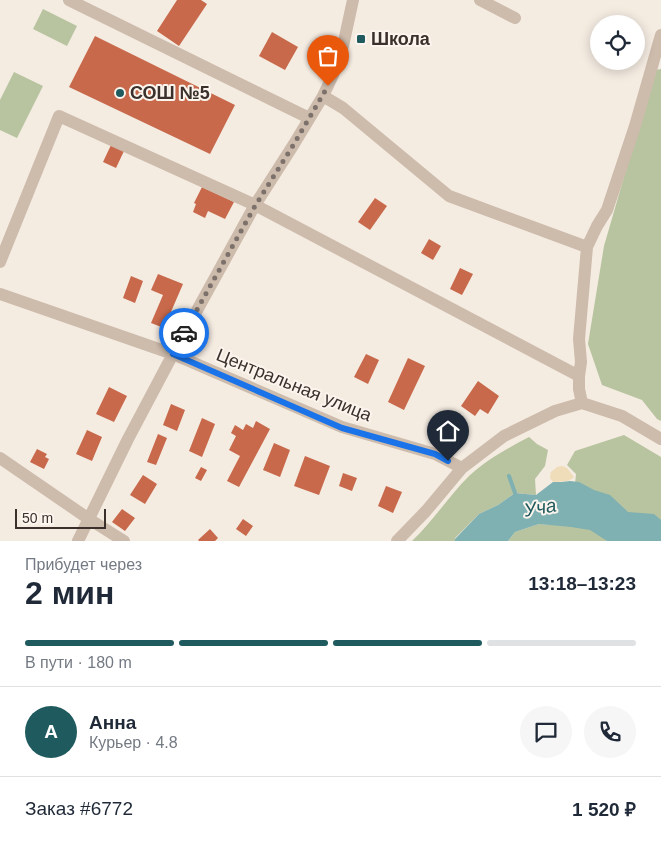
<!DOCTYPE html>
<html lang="ru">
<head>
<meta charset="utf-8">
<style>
  :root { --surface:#fff; --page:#f6f6f7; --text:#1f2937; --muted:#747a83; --line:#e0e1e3; --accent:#1f5a5e }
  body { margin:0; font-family:Arial,sans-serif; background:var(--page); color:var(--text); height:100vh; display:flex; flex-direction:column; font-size:19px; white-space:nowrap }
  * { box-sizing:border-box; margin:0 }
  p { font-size:16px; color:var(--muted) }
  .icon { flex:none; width:28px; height:28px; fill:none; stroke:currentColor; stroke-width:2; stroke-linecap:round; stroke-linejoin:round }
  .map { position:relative; height:541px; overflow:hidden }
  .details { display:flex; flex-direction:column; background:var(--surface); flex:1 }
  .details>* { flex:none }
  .controls { position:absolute; left:590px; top:15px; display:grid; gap:10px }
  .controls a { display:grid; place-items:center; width:55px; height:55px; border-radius:50%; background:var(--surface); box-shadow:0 2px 12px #0003; font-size:25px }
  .scale { position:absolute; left:15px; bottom:12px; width:91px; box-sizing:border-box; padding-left:5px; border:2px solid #3b302b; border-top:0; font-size:14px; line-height:18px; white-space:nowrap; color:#3b302b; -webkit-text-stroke:4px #fbf5ee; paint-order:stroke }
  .pin { position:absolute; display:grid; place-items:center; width:42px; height:42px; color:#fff; margin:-51px -21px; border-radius:50% 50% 50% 0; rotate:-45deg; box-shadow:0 0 5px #0007 }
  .pin .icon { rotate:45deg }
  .courier { position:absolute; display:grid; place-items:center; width:50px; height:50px; margin:-25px; border:4px solid #1a73e8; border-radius:50%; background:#fff; color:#222; box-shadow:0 1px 6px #0007 }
  .head em { font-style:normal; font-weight:700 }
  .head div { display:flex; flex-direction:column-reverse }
  .head { display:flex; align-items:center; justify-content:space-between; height:85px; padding:0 25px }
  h1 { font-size:32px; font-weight:700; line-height:38px }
  .bar { display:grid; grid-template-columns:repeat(4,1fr); gap:8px 5px; align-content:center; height:60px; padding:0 25px }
  .bar i { height:6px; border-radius:4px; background:var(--line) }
  .bar .active { background:var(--accent) }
  .bar p { grid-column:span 4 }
  .line { display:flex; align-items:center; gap:12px; padding:0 25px; border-top:1px solid var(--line) }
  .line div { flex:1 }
  .round { display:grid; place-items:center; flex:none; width:52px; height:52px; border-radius:26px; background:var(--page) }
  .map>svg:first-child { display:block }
  .green { fill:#b8c4a0 }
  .sand { fill:#efdcb8 }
  .water { fill:#7fb0b2 }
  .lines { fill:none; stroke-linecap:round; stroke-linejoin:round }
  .stream { stroke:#7fb0b2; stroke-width:4 }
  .building { fill:#c8694b }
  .minor { stroke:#cdbbac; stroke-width:12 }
  .done { stroke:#7c716b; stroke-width:5; stroke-dasharray:0 9 }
  .route { stroke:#1a73e8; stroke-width:6 }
  .poi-dot { fill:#1f5a5e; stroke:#fbf5ee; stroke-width:2 }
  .labels { text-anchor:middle; stroke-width:4; stroke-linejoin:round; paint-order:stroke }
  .poi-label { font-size:18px; font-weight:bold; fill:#3b302b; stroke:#fbf5ee; text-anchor:start }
  .street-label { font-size:18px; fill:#3b302b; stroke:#fbf5ee }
  .water-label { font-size:19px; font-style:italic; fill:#1f5a5e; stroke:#fbf5ee }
</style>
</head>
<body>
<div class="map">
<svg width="661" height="541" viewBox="0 0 661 541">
  <rect width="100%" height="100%" fill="#f4ebe1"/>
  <!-- green -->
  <path class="green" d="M43,9L77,26L67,46L33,29Z
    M661,69V421L657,419L642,400L602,385L588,344L604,246L655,70Z
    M14,72L43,86L17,138L0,130V100Z
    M624,435L661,457V541H508L515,532L539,524L571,526L576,474L567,465L575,451Z
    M529,437L537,444L548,450L545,466L535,479L536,495L515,493L498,505L479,514L455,538V541H412C433,521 449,496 469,476C486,460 508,448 529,437Z"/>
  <!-- sand -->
  <path class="sand" d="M562,466L567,468L574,477C568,483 561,481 553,482L550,478L551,472L557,467Z"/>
  <!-- water -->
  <path class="water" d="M570,481L579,482L594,490L610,495L628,512L654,514L661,520V541H607L590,530L571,527L539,524L515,532L508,541H455V539L479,514L498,505L515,493L536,495L553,482H562Z"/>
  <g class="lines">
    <!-- stream -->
    <path class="stream" d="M509,476L515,493"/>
  </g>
  <!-- building -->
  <path class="building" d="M177,0H201L207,4L179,46L157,31Z
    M272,32L298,47L285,70L259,56Z
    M95,36L235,105L210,154L69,87Z
    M111,145L124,151L116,168L103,162Z
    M202,187L234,202L225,219L208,211L205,218L193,212L196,204L194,203Z
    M375,198L387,206L370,230L358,222Z
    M429,239L441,246L433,260L421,253Z
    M460,268L473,274L462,295L450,289Z
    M158,274L183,284L164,328L151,323L163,295L151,290Z
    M131,276L143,281L135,303L123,298Z
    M366,354L379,360L368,384L354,377Z
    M408,358L425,366L404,410L388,402Z
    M478,381L499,396L488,414L480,409L475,416L461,406Z
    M109,387L127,396L114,422L96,414Z
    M171,404L185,410L177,431L163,425Z
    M202,418L215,424L202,457L189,451Z
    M256,421L270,429L239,487L227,481L240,456L229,450L236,436L231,433L235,425L243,430L246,424L253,428Z
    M87,430L102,437L92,461L76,454Z
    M158,434L167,438L156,465L147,462Z
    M274,443L290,450L280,477L263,470Z
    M37,449L47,454L45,457L49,459L44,469L30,462Z
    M305,456L330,466L319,495L294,486Z
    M201,467L207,470L201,481L195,478Z
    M343,473L357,478L352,491L339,486Z
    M143,475L157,484L145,504L130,495Z
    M386,486L402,492L393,513L378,506Z
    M122,509L135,518L125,531L112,522Z
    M243,519L253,526L246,536L236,529Z
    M210,529L218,538L215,541H199L198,540Z"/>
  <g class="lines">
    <!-- minor -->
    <path class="minor" d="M69,0L309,118
      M480,0L515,18
      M323,96L343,108L449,196L587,247
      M0,262L59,116L255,205L579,376V389L582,403
      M0,294L173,354L342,427L435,454L462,468
      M579,376L581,362L579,339L587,247L597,226L607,210L635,126L661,35
      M0,458L89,519L124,541
      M78,541L128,439L173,354L255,205L294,144L323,96L333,75L343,46L353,0
      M397,541L426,511L462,468L504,436L555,411L582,403L622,416L661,439"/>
  </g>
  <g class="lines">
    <!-- done -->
    <path class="done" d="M184,333L255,206L294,144L328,86"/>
    <!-- route -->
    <path class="route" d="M184,333L173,354L342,428L435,454L448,461"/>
  </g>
  <!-- markers -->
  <g class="poi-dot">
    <rect x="356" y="34" width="10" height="10" rx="2.5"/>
    <circle cx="120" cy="93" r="5"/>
  </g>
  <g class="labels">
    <!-- poi labels -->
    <g class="poi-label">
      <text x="371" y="45">Школа</text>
      <text x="130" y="99">СОШ №5</text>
    </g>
    <!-- street labels -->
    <g class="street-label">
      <text transform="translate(294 385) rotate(22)" y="6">Центральная улица</text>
    </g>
    <!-- water labels -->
    <g class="water-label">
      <text transform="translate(540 507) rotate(-10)" y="7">Уча</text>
    </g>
  </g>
</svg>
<div class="controls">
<a><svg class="icon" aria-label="locate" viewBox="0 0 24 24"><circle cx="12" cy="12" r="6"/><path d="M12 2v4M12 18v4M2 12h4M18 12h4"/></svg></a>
</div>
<div class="scale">50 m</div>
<div class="pin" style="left:328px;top:86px;background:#ea580c"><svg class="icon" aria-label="bag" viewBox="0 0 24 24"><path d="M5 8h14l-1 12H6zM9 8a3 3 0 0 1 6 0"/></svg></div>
<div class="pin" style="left:448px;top:461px;background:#1f2937"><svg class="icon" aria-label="home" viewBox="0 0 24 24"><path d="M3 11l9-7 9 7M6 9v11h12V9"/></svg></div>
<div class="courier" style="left:184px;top:333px"><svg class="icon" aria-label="car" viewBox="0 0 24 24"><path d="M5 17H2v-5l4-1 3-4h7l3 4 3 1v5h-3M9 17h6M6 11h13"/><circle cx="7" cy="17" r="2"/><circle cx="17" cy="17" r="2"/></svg></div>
</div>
<section class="details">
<div class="head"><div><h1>2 мин</h1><p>Прибудет через</p></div><em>13:18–13:23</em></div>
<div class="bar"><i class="active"></i><i class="active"></i><i class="active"></i><i></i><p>В пути · 180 m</p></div>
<div class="line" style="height:90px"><b class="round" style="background:var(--accent);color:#fff">А</b><div><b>Анна</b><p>Курьер · 4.8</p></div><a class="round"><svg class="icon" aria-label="chat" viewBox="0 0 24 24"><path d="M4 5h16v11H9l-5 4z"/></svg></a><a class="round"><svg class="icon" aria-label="phone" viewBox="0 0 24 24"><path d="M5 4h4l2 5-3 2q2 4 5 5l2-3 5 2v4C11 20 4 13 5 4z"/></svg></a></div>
<div class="line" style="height:65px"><div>Заказ #6772</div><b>1 520 ₽</b></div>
</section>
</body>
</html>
